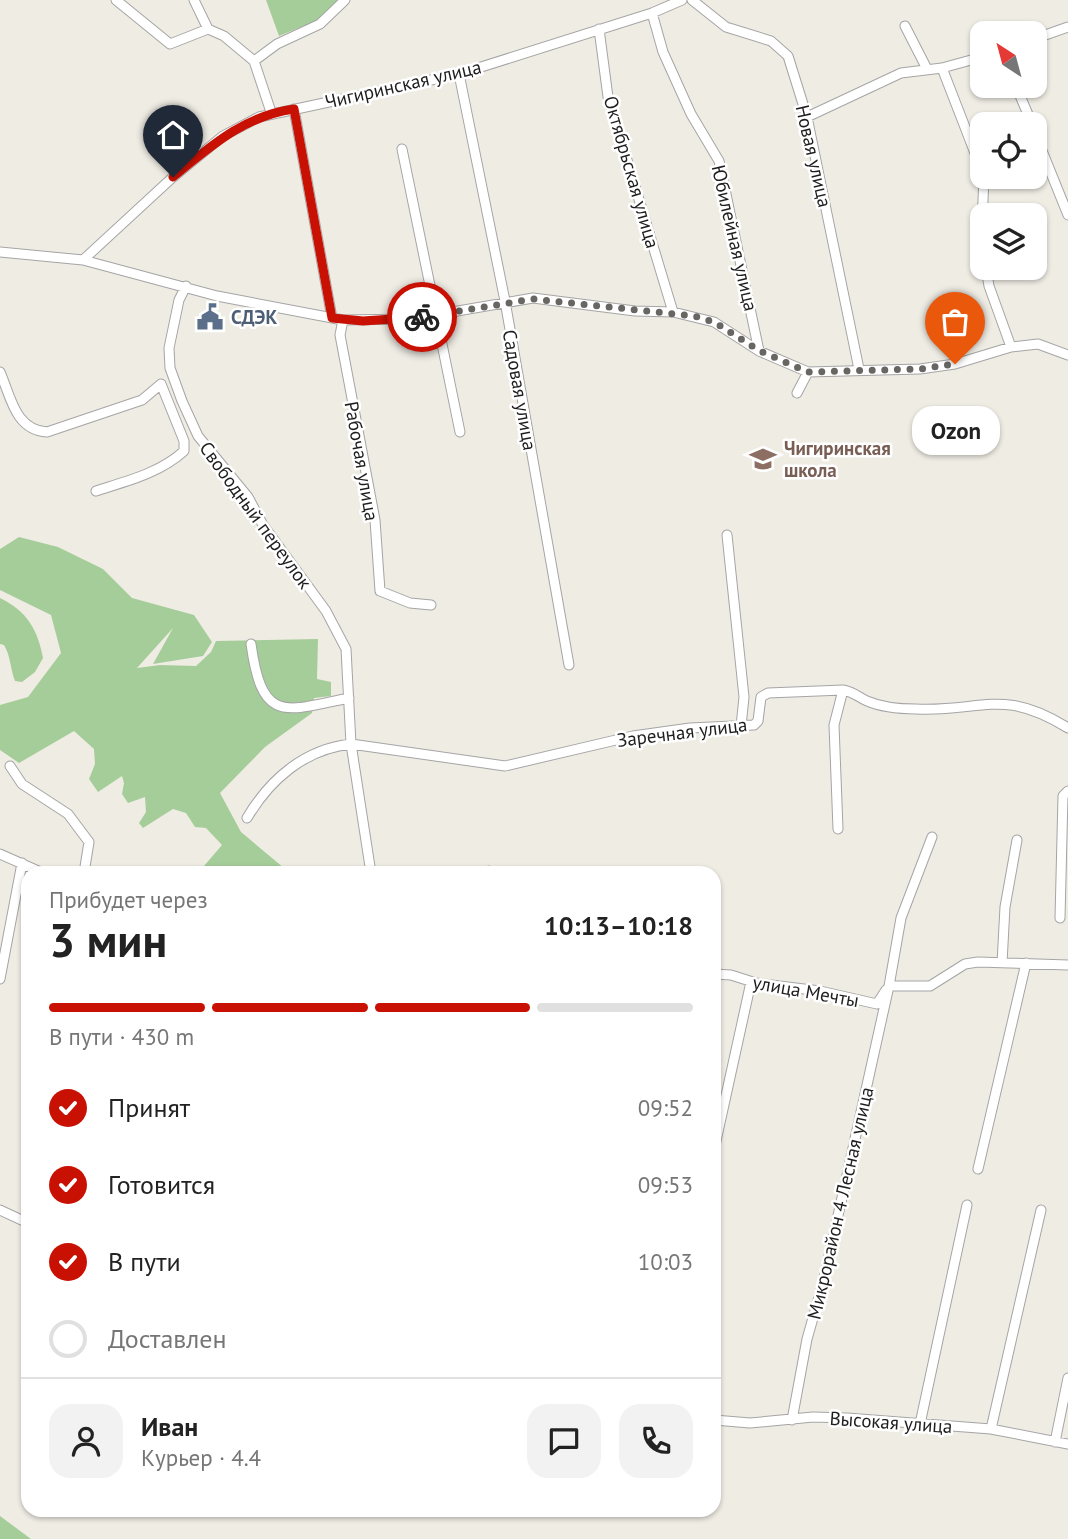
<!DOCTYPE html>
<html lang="ru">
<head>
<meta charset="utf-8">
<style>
  :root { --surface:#fff; --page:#f2f2f2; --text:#222; --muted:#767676; --line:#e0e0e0; --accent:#c81103 }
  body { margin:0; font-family:"PT Sans",sans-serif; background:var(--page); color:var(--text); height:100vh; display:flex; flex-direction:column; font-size:26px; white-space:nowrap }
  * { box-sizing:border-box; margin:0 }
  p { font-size:23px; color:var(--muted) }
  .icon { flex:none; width:38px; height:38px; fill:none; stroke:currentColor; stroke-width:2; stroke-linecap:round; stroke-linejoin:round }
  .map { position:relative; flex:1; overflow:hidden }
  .panel { position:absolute; left:21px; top:866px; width:700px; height:651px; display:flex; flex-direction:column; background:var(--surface); border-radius:21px; box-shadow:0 2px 5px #0004 }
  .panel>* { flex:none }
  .needle { width:46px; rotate:324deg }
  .tools { position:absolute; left:970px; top:21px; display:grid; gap:14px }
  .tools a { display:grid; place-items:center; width:77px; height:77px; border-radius:14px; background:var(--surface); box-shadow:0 2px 5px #0004; font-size:35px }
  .pin { position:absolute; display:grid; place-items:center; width:60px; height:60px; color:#fff; margin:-72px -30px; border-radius:50% 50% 50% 0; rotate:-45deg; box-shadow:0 0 7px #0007 }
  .pin .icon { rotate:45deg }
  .courier { position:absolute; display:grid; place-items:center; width:70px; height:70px; margin:-35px; border:5px solid #c81103; border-radius:50%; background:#fff; color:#222; box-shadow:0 2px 9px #0007 }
  .bubble { position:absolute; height:49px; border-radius:21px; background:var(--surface); box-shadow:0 2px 5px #0004; font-size:23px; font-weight:700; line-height:49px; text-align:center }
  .summary em { font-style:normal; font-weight:700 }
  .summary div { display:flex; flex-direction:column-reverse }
  .summary { display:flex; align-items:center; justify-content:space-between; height:119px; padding:0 28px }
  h1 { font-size:46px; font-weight:700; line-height:52px }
  .bar { display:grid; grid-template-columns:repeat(4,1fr); gap:10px 7px; align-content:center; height:84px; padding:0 28px }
  .bar i { height:9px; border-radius:5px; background:var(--line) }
  .bar .on { background:var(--accent) }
  .bar p { grid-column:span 4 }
  .line { display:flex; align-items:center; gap:18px; padding:0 28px; border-top:2px solid var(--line) }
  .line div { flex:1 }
  .round { display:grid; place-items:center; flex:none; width:74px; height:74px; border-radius:21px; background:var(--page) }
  ol { padding:0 28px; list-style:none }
  li { display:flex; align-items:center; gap:21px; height:77px }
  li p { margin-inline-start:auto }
  li .icon { padding:7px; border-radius:50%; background:var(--accent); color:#fff; stroke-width:4 }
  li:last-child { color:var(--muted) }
  li i { width:38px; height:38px; border:4px solid var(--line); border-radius:50% }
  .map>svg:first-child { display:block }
  .forest { fill:#a5cd99 }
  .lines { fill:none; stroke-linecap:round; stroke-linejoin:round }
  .minor-casing { stroke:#a5a5a5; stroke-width:11 }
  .minor { stroke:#fff; stroke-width:9 }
  .done { stroke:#676663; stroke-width:7; stroke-dasharray:0 12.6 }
  .route { stroke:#c81103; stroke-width:9 }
  .labels { text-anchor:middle; stroke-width:5; stroke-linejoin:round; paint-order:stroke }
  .street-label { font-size:19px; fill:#1e1e1e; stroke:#fff }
  .service-label { font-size:19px; font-weight:bold; fill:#4e5e75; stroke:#fff; text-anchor:start }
  .education-label { font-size:19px; font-weight:bold; fill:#785e54; stroke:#fff; text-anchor:start }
</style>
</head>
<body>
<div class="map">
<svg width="1068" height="1539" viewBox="0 0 1068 1539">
  <rect width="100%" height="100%" fill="#efece4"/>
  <!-- forest -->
  <path class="forest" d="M266,0H340L318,20L279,36Z
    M19,537L58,547L103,569L132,598L194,615L212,642L203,656L153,664L173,628L137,668L160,665L196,666L211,652L216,641L318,639L317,679L331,682V696L314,698L312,713L265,747L220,793L241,832L290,873H251L248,869L242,873H198L222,845L206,828L195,827L186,813L173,809L143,828L139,823L146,812L145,797L128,803L122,794L124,783L122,776L98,792L89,779L95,764L94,749L74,731L19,763L0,750V705L28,697L61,653L51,615L0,590V549Z
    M0,598C27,611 38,630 43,658L35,672L22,682L15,681C10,668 11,657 4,645L0,644Z
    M0,1516L31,1539H0Z"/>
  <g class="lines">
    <!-- minor casing -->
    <g class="minor-casing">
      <path id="minor" d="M116,0L170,44L208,29
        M194,0L208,29L224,36L254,61
        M692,0L726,27L771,41L788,56L807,117L859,369
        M652,13L663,52L691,114L719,161L759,351
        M905,26L927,69
        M599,29L608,97L673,312
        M1034,39L1068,27
        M942,68L982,171
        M459,74L505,301L569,665
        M1016,86L1032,124
        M294,109L332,318
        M271,112L254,61L277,44L320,24L345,0
        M807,117L901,73L942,68L982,57
        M1034,131L1068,215
        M402,149L460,432
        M982,223L984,177
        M0,252L83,260L217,296L343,320L411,319L533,298L635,311L673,312L714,322L759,351L808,372L920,369L955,364L1011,347L1038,344L1068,355
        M83,260L173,177L223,136L259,117L459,74L652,13L682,0
        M986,268L989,286L1011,347
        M186,286L179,300L169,348L170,368L182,401L198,436L248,497L263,525L326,611L346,649L351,744L371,873
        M343,320L340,335L375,520L380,591L410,603L431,605
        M0,372C11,397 15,430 47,432L142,400L161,384L184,441V451C160,473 127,481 96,491
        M797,393L808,372
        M727,535L744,697L741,726
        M251,644C262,723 283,712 349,698
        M10,766L22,784L68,814L89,842L84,873
        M247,818C270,779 305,749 351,744L505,766L633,736L690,728L754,725L758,721L761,697L768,693L843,690C854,692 858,697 867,701C881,707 901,709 916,709C983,712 1002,687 1068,728
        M838,829L834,725L843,690
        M0,854L43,873
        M489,873V871
        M1060,918L1063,796L1068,791
        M1002,963L1005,907L1017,840
        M714,974L731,975L756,983L820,991L877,1004L886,990
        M0,979L22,863
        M889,986H930L965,964L978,962L1068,965
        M714,1150L751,982
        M978,1169L1026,963
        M0,1210L28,1223
        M714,1420L750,1423L813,1417L847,1418L991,1429L1068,1444
        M792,1420L807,1339L823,1283L889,986L901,918L932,837
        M920,1424L967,1205
        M991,1429L1041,1210
        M1055,1442L1068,1378"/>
    </g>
    <!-- minor -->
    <use href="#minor" class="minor"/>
  </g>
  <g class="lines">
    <!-- done -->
    <path class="done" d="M422,317L533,299L694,316L714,322L760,351L808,372L920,369L955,364"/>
    <!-- route -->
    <path class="route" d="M173,177C211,146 244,116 294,109L332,318L363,321L422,317"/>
  </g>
  <!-- icons -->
  <defs>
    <g id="civic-bare" transform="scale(2.1)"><path d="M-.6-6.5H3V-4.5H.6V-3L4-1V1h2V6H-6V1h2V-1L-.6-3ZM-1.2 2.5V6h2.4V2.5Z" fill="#5c6f8a" stroke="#fff" stroke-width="2.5" paint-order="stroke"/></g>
    <g id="school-bare" transform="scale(2.1)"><path d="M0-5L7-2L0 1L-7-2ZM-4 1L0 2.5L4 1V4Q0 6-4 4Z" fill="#8d6e63" stroke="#fff" stroke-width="2.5" paint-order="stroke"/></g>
  </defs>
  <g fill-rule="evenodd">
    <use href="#civic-bare" x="210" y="317"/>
    <use href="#school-bare" x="763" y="459"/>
  </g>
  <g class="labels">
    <!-- street labels -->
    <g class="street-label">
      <text transform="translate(403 84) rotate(-13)" y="7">Чигиринская улица</text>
      <text transform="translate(814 156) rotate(77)" y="7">Новая улица</text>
      <text transform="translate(632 172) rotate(74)" y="7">Октябрьская улица</text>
      <text transform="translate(735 238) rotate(77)" y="7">Юбилейная улица</text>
      <text transform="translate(520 390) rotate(80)" y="7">Садовая улица</text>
      <text transform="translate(362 461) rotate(80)" y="7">Рабочая улица</text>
      <text transform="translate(256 515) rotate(54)" y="7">Свободный переулок</text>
      <text transform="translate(682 732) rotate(-7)" y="7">Заречная улица</text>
      <text transform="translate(806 991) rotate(10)" y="7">улица Мечты</text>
      <text transform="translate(840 1203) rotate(-77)" y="7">Микрорайон 4 Лесная улица</text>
      <text transform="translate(891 1422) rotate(4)" y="7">Высокая улица</text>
    </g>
    <!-- service labels -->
    <g class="service-label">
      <text x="231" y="324">СДЭК</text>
    </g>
    <!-- education labels -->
    <g class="education-label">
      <text x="784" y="455">Чигиринская<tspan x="784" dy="22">школа</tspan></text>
    </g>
  </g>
</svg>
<div class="tools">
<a><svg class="needle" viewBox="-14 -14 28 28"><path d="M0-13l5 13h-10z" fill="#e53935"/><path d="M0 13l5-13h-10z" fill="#767676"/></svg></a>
<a><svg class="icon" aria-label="locate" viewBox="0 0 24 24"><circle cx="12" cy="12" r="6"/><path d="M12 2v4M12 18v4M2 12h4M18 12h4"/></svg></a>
<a><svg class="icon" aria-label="layers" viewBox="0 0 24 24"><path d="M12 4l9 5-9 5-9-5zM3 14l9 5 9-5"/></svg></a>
</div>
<div class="pin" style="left:955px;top:364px;background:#ea580c"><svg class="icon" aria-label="bag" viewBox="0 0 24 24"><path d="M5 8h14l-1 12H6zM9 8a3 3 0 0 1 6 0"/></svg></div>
<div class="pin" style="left:173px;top:177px;background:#1f2937"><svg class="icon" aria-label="home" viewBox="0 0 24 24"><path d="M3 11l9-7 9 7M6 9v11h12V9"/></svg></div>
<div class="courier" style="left:422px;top:317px"><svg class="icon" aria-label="bike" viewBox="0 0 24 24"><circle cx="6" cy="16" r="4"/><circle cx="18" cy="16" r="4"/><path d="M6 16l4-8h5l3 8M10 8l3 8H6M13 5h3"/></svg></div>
<div class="bubble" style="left:912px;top:406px;width:88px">Ozon</div>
<section class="panel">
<div class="summary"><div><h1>3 мин</h1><p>Прибудет через</p></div><em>10:13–10:18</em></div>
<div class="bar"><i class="on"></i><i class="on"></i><i class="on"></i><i></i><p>В пути · 430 m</p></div>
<ol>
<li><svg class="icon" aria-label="check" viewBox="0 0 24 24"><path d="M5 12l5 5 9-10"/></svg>Принят<p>09:52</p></li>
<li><svg class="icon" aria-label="check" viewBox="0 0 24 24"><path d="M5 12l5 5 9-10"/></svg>Готовится<p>09:53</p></li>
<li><svg class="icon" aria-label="check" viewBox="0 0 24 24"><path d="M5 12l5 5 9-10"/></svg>В пути<p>10:03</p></li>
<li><i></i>Доставлен</li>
</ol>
<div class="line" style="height:126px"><a class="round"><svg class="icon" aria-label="person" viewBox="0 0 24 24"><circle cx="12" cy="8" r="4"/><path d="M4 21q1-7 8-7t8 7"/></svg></a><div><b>Иван</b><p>Курьер · 4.4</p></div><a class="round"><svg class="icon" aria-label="chat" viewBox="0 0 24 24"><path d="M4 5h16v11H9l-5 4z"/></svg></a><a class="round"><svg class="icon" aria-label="phone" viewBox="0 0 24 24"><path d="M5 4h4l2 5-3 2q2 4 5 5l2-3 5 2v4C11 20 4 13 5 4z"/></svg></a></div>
</section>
</div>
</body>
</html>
